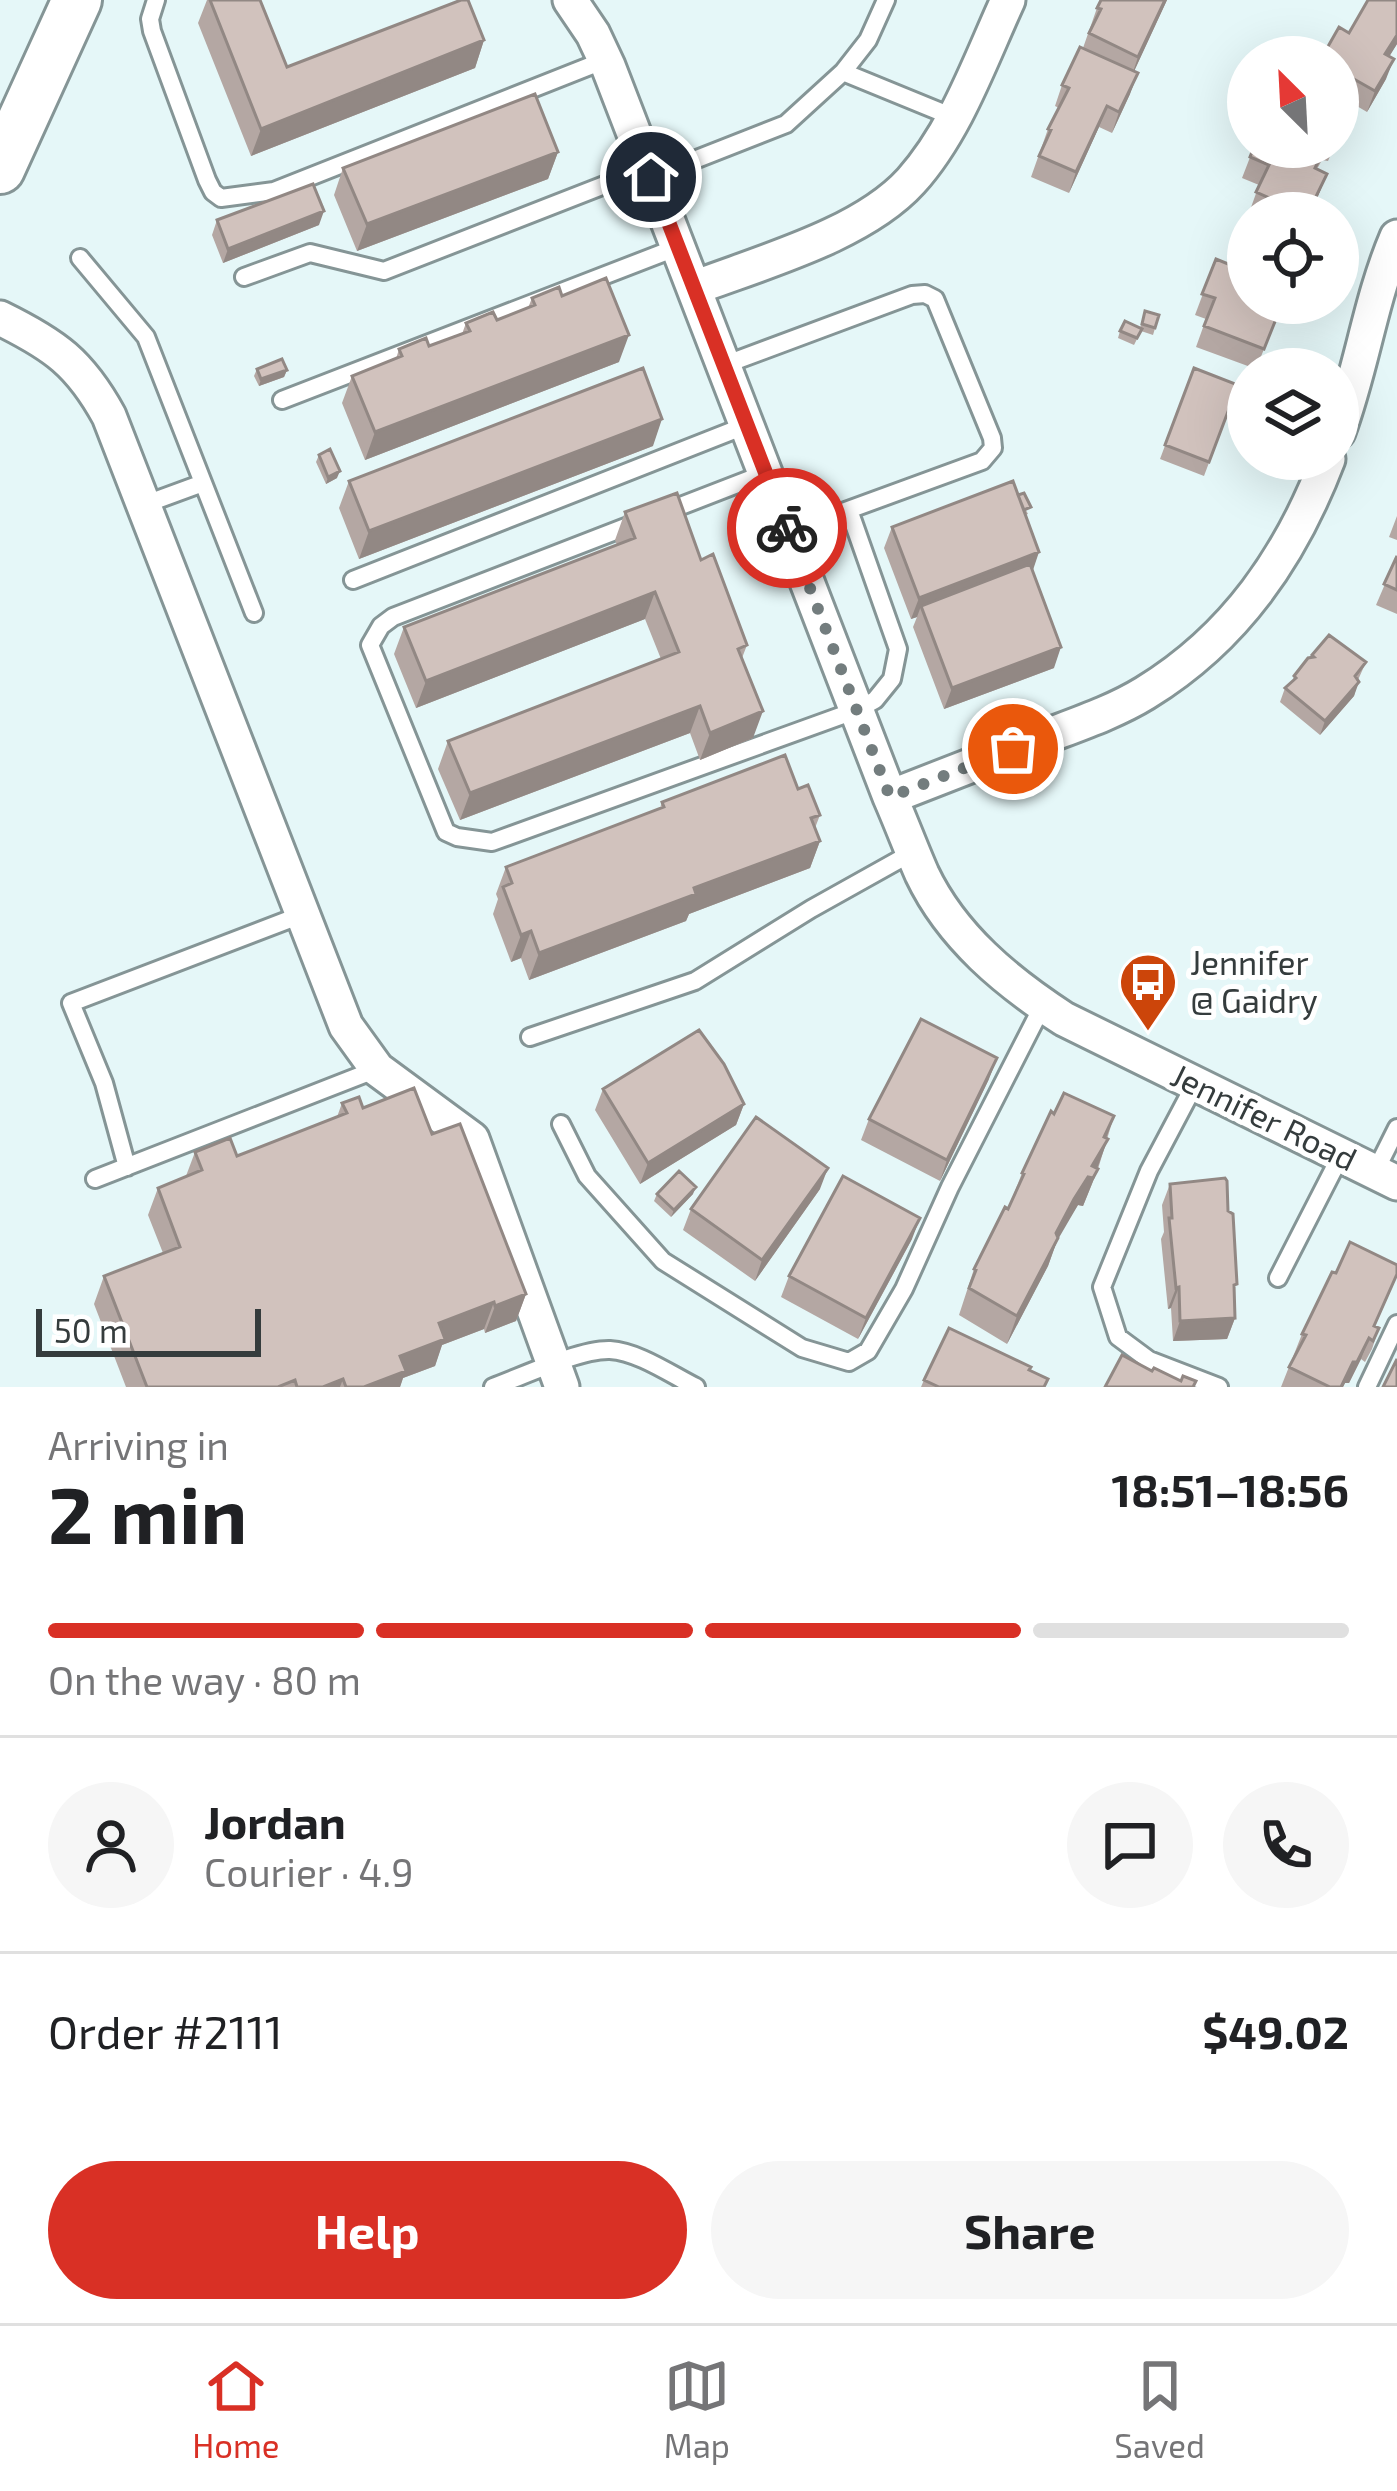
<!DOCTYPE html>
<html lang="en">
<head>
<meta charset="utf-8">
<style>
  :root { --surface:#fff; --page:#f6f6f6; --text:#202124; --muted:#757577; --line:#e0e0e0; --accent:#d93025 }
  body { margin:0; font-family:"Exo 2",sans-serif; background:var(--page); color:var(--text); height:100vh; display:flex; flex-direction:column; font-size:45px; white-space:nowrap }
  * { box-sizing:border-box; margin:0 }
  p { font-size:39px; color:var(--muted) }
  .icon { flex:none; width:66px; height:66px; fill:none; stroke:currentColor; stroke-width:2; stroke-linecap:round; stroke-linejoin:round }
  .map { position:relative; height:1387px; overflow:hidden }
  .drawer { display:flex; flex-direction:column; background:var(--surface); flex:1 }
  .drawer>* { flex:none }
  .needle { width:78px; rotate:336deg }
  .fabs { position:absolute; left:1227px; top:36px; display:grid; gap:24px }
  .fabs a { display:grid; place-items:center; width:132px; height:132px; border-radius:50%; background:var(--surface); box-shadow:0 12px 48px #0002; font-size:60px }
  .scale { position:absolute; left:36px; bottom:30px; width:225px; box-sizing:border-box; padding-left:12px; border:6px solid #353c3d; border-top:0; font-size:33px; line-height:42px; white-space:nowrap; color:#353c3d; -webkit-text-stroke:9px #fff; paint-order:stroke }
  .pin { position:absolute; display:grid; place-items:center; width:102px; height:102px; color:#fff; margin:-51px; border:6px solid #fff; border-radius:50%; box-shadow:0 3px 12px #0007 }
  .courier { position:absolute; display:grid; place-items:center; width:120px; height:120px; margin:-60px; border:9px solid #d93025; border-radius:50%; background:#fff; color:#222; box-shadow:0 3px 15px #0007 }
  .headline em { font-style:normal; font-weight:700 }
  .headline div { display:flex; flex-direction:column-reverse }
  .headline { display:flex; align-items:center; justify-content:space-between; height:204px; padding:0 48px }
  h1 { font-size:78px; font-weight:700; line-height:90px }
  .bar { display:grid; grid-template-columns:repeat(4,1fr); gap:18px 12px; align-content:center; height:144px; padding:0 48px }
  .bar i { height:15px; border-radius:9px; background:var(--line) }
  .bar .current { background:var(--accent) }
  .bar p { grid-column:span 4 }
  .line { display:flex; align-items:center; gap:30px; padding:0 48px; border-top:3px solid var(--line) }
  .line div { flex:1 }
  .round { display:grid; place-items:center; flex:none; width:126px; height:126px; border-radius:63px; background:var(--page) }
  .cta { display:flex; gap:24px; margin-top:auto; padding:24px 48px }
  .cta a { flex:1; height:138px; border-radius:72px; background:var(--accent); color:#fff; font-size:48px; font-weight:700; line-height:138px; text-align:center }
  .cta a+a { background:var(--page); color:var(--text) }
  .dock { display:flex; justify-content:space-around; align-items:center; height:168px; border-top:3px solid var(--line); background:var(--surface); font-size:33px; color:var(--muted) }
  .dock a { display:grid; justify-items:center; gap:6px }
  .dock .current { color:var(--accent) }
  .map>svg:first-child { display:block }
  .lines { fill:none; stroke-linecap:round; stroke-linejoin:round }
  .lane-casing { stroke:#859596; stroke-width:22 }
  .street-casing { stroke:#859596; stroke-width:39 }
  .secondary-casing { stroke:#859596; stroke-width:54 }
  .lane { stroke:#fff; stroke-width:16 }
  .street { stroke:#fff; stroke-width:33 }
  .secondary { stroke:#fff; stroke-width:48 }
  .wall { fill:#b4a7a3 }
  .shaded-wall { fill:#928884 }
  .building { fill:#d1c2bd; stroke:#928884; stroke-width:3 }
  .done { stroke:#737d7e; stroke-width:12; stroke-dasharray:0 21.6 }
  .route { stroke:#d93025; stroke-width:15 }
  .labels { text-anchor:middle; stroke-width:10; stroke-linejoin:round; paint-order:stroke }
  .poi-label { font-size:33px; fill:#353c3d; stroke:#fff; text-anchor:start }
  .street-label { font-size:33px; fill:#353c3d; stroke:#fff }
</style>
</head>
<body>
<div class="map">
<svg width="1397" height="1387" viewBox="0 0 1397 1387">
  <rect width="100%" height="100%" fill="#e5f7f8"/>
  <g class="lines">
    <!-- lane casing -->
    <g class="lane-casing">
      <path id="lane" d="M156,0L150,19L152,31L207,180L213,192L221,198L274,191L605,60
        M843,72L868,40L886,0
        M651,177L786,124L843,72L953,117
        M80,258L146,337L254,613
        M244,277L310,253L384,271L648,168
        M724,365L912,295L925,294L935,299L992,438L993,448L982,461L788,532
        M282,400L678,247
        M143,505L203,483
        M660,514L766,473
        M636,523L393,617L381,626L370,645L446,832L457,837L492,842L857,710L875,700L892,679L898,649L849,510
        M353,580L747,425
        M530,1037L695,981L811,909L913,852
        M1195,1084L1149,1171L1102,1287L1118,1337L1149,1360L1219,1387
        M561,1124L587,1176L663,1261L802,1348L849,1362L868,1351L904,1289L950,1187L1043,1005
        M127,1167L104,1083L71,1003L301,915
        M1375,1172L1397,1128
        M95,1179L377,1069
        M1278,1278L1341,1155
        M493,1387C523,1376 580,1349 610,1350C639,1352 670,1374 696,1387
        M1367,1387L1397,1324"/>
    </g>
    <!-- street casing -->
    <g class="street-casing">
      <path id="street" d="M570,0L593,34L608,66L890,797C901,822 911,849 922,874C952,937 1007,982 1064,1019L1397,1183
        M694,288C762,262 862,235 911,181C956,131 980,61 1008,0
        M0,318C55,345 80,363 109,416L346,1026L377,1069L472,1139L562,1387
        M1338,432C1362,368 1370,300 1397,237
        M890,797C942,777 993,757 1044,737C1078,724 1114,712 1145,693C1235,638 1291,556 1328,459"/>
    </g>
    <!-- secondary casing -->
    <g class="secondary-casing">
      <path id="secondary" d="M0,169L77,0"/>
    </g>
    <!-- lane -->
    <use href="#lane" class="lane"/>
    <!-- street -->
    <use href="#street" class="street"/>
    <!-- secondary -->
    <use href="#secondary" class="secondary"/>
  </g>
  <!-- wall -->
  <path class="wall" d="M207,0H260L287,67L484,40L475,68L251,156L198,23Z
    M1167,0L1134,71L1130,94L1112,133L1099,127L1069,193L1031,177L1048,129L1059,108L1055,106L1062,85L1083,48L1097,8Z
    M1397,0V44L1389,56L1386,79L1367,112L1338,95V57L1349,33Z
    M1254,147H1334L1328,161L1322,160L1317,169L1327,174L1311,213H1249L1259,185L1242,178Z
    M558,152L548,179L357,251L334,195L343,168Z
    M217,220L319,225L223,263L212,235Z
    M1216,259L1273,303L1269,310L1278,314L1256,369L1196,347L1206,319L1195,315Z
    M562,296L619,362L365,460L342,403L352,376L396,359L399,349L429,346L462,334L466,323L497,320L528,308L532,298Z
    M1145,311L1159,315L1153,335L1141,331L1134,345L1118,338L1120,331L1140,328Z
    M1194,368L1238,385L1204,476L1160,459Z
    M257,369L287,370L284,377L259,386L254,376Z
    M653,446L359,559L339,508L349,481Z
    M319,455L337,478L326,484L316,462Z
    M1018,495L1028,514L1025,515L1032,571L1054,668L944,709L913,627L917,617L911,619L884,548L892,527Z
    M625,512L701,560L747,645L742,658L753,738L700,760L690,733L460,820L438,769L448,741L661,659L645,619L416,708L394,654L404,627L617,545L615,540Z
    M1397,516V540L1389,537Z
    M1397,556V614L1376,605Z
    M1312,655L1366,662L1358,680L1354,696L1320,735L1280,702L1285,688L1293,681L1294,676Z
    M798,789L820,815L815,828L820,841L810,868L689,914L686,921L529,980L521,958L511,962L493,914L498,899L496,894L506,867L660,808L662,802Z
    M989,1079L940,1181L861,1140L869,1119Z
    M603,1089L744,1104L736,1125L640,1184L595,1110Z
    M342,1103L363,1108L432,1134L526,1294L516,1321L485,1333L484,1329L442,1345L435,1366L403,1378L400,1387H126L94,1304L104,1276L163,1253L148,1215L158,1188L186,1176L195,1152L237,1156L337,1117Z
    M1054,1114L1114,1116L1098,1169L1083,1206L1078,1205L1064,1226L1058,1238L1048,1266L1007,1344L959,1315L974,1269L1008,1209L1022,1173Z
    M1170,1184L1234,1293L1235,1318L1227,1339L1173,1341L1171,1308L1168,1309L1161,1239L1164,1232L1162,1205Z
    M820,1189L755,1281L683,1230L691,1209Z
    M657,1194H693L671,1217L654,1201Z
    M912,1239L858,1339L781,1297L789,1276Z
    M1397,1276L1375,1326L1379,1328L1372,1349L1365,1362L1361,1359L1349,1383H1345L1343,1387H1281L1302,1334Z
    M1029,1370L1045,1387H921L924,1380Z"/>
  <!-- shaded-wall -->
  <path class="shaded-wall" d="M1165,0H1167L1131,78L1138,57Z
    M1397,35V44L1378,75L1385,54Z
    M484,40L475,68L251,156L261,129Z
    M1394,59L1386,79L1367,112L1375,91Z
    M1138,73L1130,94L1112,133L1119,112Z
    M1107,106L1099,127L1069,193L1076,172Z
    M558,152L548,179L357,251L367,224Z
    M1327,174L1311,213H1308Z
    M324,211L319,225L223,263L228,249Z
    M629,335L619,362L365,460L375,432Z
    M287,370L284,377L259,386L261,379Z
    M662,419L653,446L359,559L369,531Z
    M340,471L337,478L326,484L328,477Z
    M1039,552L1032,573L921,606L917,617L911,619L919,598Z
    M655,592L645,619L416,708L426,681Z
    M1061,647L1054,668L944,709L952,688Z
    M1359,682L1354,696L1320,735L1325,721Z
    M700,706L690,733L460,820L470,793Z
    M763,711L753,738L700,760L710,733Z
    M820,841L810,868L689,914L686,921L529,980L539,953L694,888Z
    M531,931L521,958L511,962L521,935Z
    M997,1058L989,1079L940,1181L947,1160Z
    M744,1104L736,1125L640,1184L648,1163Z
    M1114,1116L1104,1144L1108,1139L1098,1166L1091,1178L1098,1169L1083,1206L1078,1205L1046,1260L1056,1233Z
    M828,1168L820,1189L755,1281L762,1260Z
    M696,1187L693,1194L671,1217L674,1210Z
    M920,1218L912,1239L858,1339L866,1318Z
    M1058,1238L1048,1266L1007,1344L1017,1316Z
    M1179,1287L1171,1308L1168,1309L1176,1288Z
    M526,1294L516,1321L485,1333L495,1306Z
    M494,1302L484,1329L442,1345L435,1366L403,1378L400,1387H364L439,1323Z
    M1235,1318L1227,1339L1173,1341L1180,1321Z
    M1369,1338L1361,1359L1349,1383H1345L1343,1387H1341L1353,1362Z
    M343,1379L340,1387H323Z"/>
  <!-- building -->
  <path class="building" d="M210,0H260L287,67L461,0H468L484,40L261,129Z
    M1101,0H1165L1138,57L1089,33L1101,9L1097,8Z
    M1368,0H1397V35L1385,54L1394,59L1375,91L1338,70V57H1322L1339,27L1349,33Z
    M1080,47L1138,73L1119,112L1107,106L1076,172L1039,156L1051,130L1048,129L1069,88L1062,85Z
    M535,94L558,152L367,224L343,168Z
    M1338,99L1351,105L1338,134Z
    M1254,147H1325L1315,168L1327,174L1308,213H1303L1256,192L1269,165L1250,157Z
    M313,184L324,211L228,249L217,220Z
    M1248,244V303H1271L1268,310L1278,314L1264,349L1204,326L1215,298L1202,294L1216,259L1238,268Z
    M606,278L629,335L375,432L352,376L402,356L399,349L426,338L429,346L470,331L466,323L493,312L497,320L535,305L532,298L559,287L562,296Z
    M1145,311L1159,315L1155,328L1142,324Z
    M1125,321L1142,329L1137,338L1120,331Z
    M282,359L287,370L261,379L257,369Z
    M643,368L662,419L369,531L349,481Z
    M1194,368L1238,385L1209,462L1165,445Z
    M330,449L340,471L328,477L319,455Z
    M1013,481L1039,552L919,598L892,527Z
    M677,493L701,560L713,554L747,645L738,649L763,711L710,733L700,706L470,793L448,741L679,652L655,592L426,681L404,627L635,538L625,512Z
    M1024,493L1031,507L1024,510L1018,495Z
    M1397,556V590L1384,584Z
    M1030,564L1061,647L952,688L921,606Z
    M1329,635L1366,662L1355,676L1359,682L1325,721L1285,688L1296,678L1294,676L1308,658L1314,657L1312,655Z
    M785,755L798,789L808,785L820,815L811,818L820,841L694,888L696,894L539,953L531,931L521,935L503,887L512,883L506,867L664,807L662,802Z
    M921,1019L997,1058L947,1160L869,1119Z
    M699,1030L724,1064L744,1104L648,1163L603,1089Z
    M414,1088L432,1134L460,1124L526,1294L495,1306L494,1302L439,1323L445,1339L400,1356L406,1371L364,1387H346L343,1379L323,1387H297L295,1380L278,1387H147L104,1276L180,1247L158,1188L202,1170L195,1152L230,1138L237,1156L347,1113L342,1103L359,1097L363,1108Z
    M1064,1093L1114,1116L1104,1137L1108,1139L1092,1166L1098,1169L1093,1178L1088,1177L1074,1199L1056,1233L1058,1238L1017,1316L969,1288L976,1270L974,1269L1005,1207L1008,1209L1024,1174L1022,1173L1051,1111L1054,1114Z
    M756,1117L828,1168L762,1260L691,1209Z
    M679,1171L696,1187L674,1210L657,1194Z
    M843,1176L920,1218L866,1318L789,1276Z
    M1225,1178L1227,1181L1228,1211L1233,1214L1237,1284L1234,1285L1235,1318L1180,1321L1179,1287L1176,1288L1169,1218H1172L1170,1184Z
    M1350,1242L1397,1265V1274L1374,1326L1379,1328L1373,1341L1369,1338L1357,1362H1353L1341,1387H1330L1289,1367L1306,1335L1302,1334L1332,1272L1336,1273Z
    M949,1328L1031,1367L1029,1370L1048,1379L1044,1387H939L924,1380Z
    M1122,1355L1152,1371L1154,1368L1181,1381L1183,1376L1196,1381L1193,1387H1105Z
    M1397,1359V1387H1383Z"/>
  <g class="lines">
    <!-- done -->
    <path class="done" d="M787,528L890,797L1013,749"/>
    <!-- route -->
    <path class="route" d="M651,177L787,528"/>
  </g>
  <!-- icons -->
  <defs>
    <g id="bus-pin" transform="scale(3)"><path d="M0 17L-7.5 6A9.5 9.5 0 1 1 7.5 6Z" fill="#cc450a" stroke="#fff"/><path d="M-5-6H5V4H4V6H2V4H-2V6H-4V4H-5ZM-3.5-4V0h7V-4ZM-3.5 1.2v1.5H-2V1.2ZM2 1.2v1.5H3.5V1.2Z" fill="#fff"/></g>
  </defs>
  <g fill-rule="evenodd">
    <use href="#bus-pin" x="1148" y="982"/>
  </g>
  <g class="labels">
    <!-- poi labels -->
    <g class="poi-label">
      <text x="1190" y="975">Jennifer<tspan x="1190" dy="38">@ Gaidry</tspan></text>
    </g>
    <!-- street labels -->
    <g class="street-label">
      <text transform="translate(1264 1117) rotate(26)" y="12">Jennifer Road</text>
    </g>
  </g>
</svg>
<div class="fabs">
<a><svg class="needle" viewBox="-14 -14 28 28"><path d="M0-13l5 13h-10z" fill="#e53935"/><path d="M0 13l5-13h-10z" fill="#757577"/></svg></a>
<a><svg class="icon" aria-label="locate" viewBox="0 0 24 24"><circle cx="12" cy="12" r="6"/><path d="M12 2v4M12 18v4M2 12h4M18 12h4"/></svg></a>
<a><svg class="icon" aria-label="layers" viewBox="0 0 24 24"><path d="M12 4l9 5-9 5-9-5zM3 14l9 5 9-5"/></svg></a>
</div>
<div class="scale">50 m</div>
<div class="pin" style="left:1013px;top:749px;background:#ea580c"><svg class="icon" aria-label="bag" viewBox="0 0 24 24"><path d="M5 8h14l-1 12H6zM9 8a3 3 0 0 1 6 0"/></svg></div>
<div class="pin" style="left:651px;top:177px;background:#1f2937"><svg class="icon" aria-label="home" viewBox="0 0 24 24"><path d="M3 11l9-7 9 7M6 9v11h12V9"/></svg></div>
<div class="courier" style="left:787px;top:528px"><svg class="icon" aria-label="bike" viewBox="0 0 24 24"><circle cx="6" cy="16" r="4"/><circle cx="18" cy="16" r="4"/><path d="M6 16l4-8h5l3 8M10 8l3 8H6M13 5h3"/></svg></div>
</div>
<section class="drawer">
<div class="headline"><div><h1>2 min</h1><p>Arriving in</p></div><em>18:51–18:56</em></div>
<div class="bar"><i class="current"></i><i class="current"></i><i class="current"></i><i></i><p>On the way · 80 m</p></div>
<div class="line" style="height:216px"><a class="round"><svg class="icon" aria-label="person" viewBox="0 0 24 24"><circle cx="12" cy="8" r="4"/><path d="M4 21q1-7 8-7t8 7"/></svg></a><div><b>Jordan</b><p>Courier · 4.9</p></div><a class="round"><svg class="icon" aria-label="chat" viewBox="0 0 24 24"><path d="M4 5h16v11H9l-5 4z"/></svg></a><a class="round"><svg class="icon" aria-label="phone" viewBox="0 0 24 24"><path d="M5 4h4l2 5-3 2q2 4 5 5l2-3 5 2v4C11 20 4 13 5 4z"/></svg></a></div>
<div class="line" style="height:156px"><div>Order #2111</div><b>$49.02</b></div>
<div class="cta"><a>Help</a><a>Share</a></div>
</section>
<nav class="dock">
<a class="current"><svg class="icon" aria-label="home" viewBox="0 0 24 24"><path d="M3 11l9-7 9 7M6 9v11h12V9"/></svg>Home</a>
<a><svg class="icon" aria-label="map" viewBox="0 0 24 24"><path d="M3 6l6-2 6 2 6-2v14l-6 2-6-2-6 2zM9 4v14M15 6v14"/></svg>Map</a>
<a><svg class="icon" aria-label="saved" viewBox="0 0 24 24"><path d="M7 4h10v16l-5-4-5 4z"/></svg>Saved</a>
</nav>
</body>
</html>
